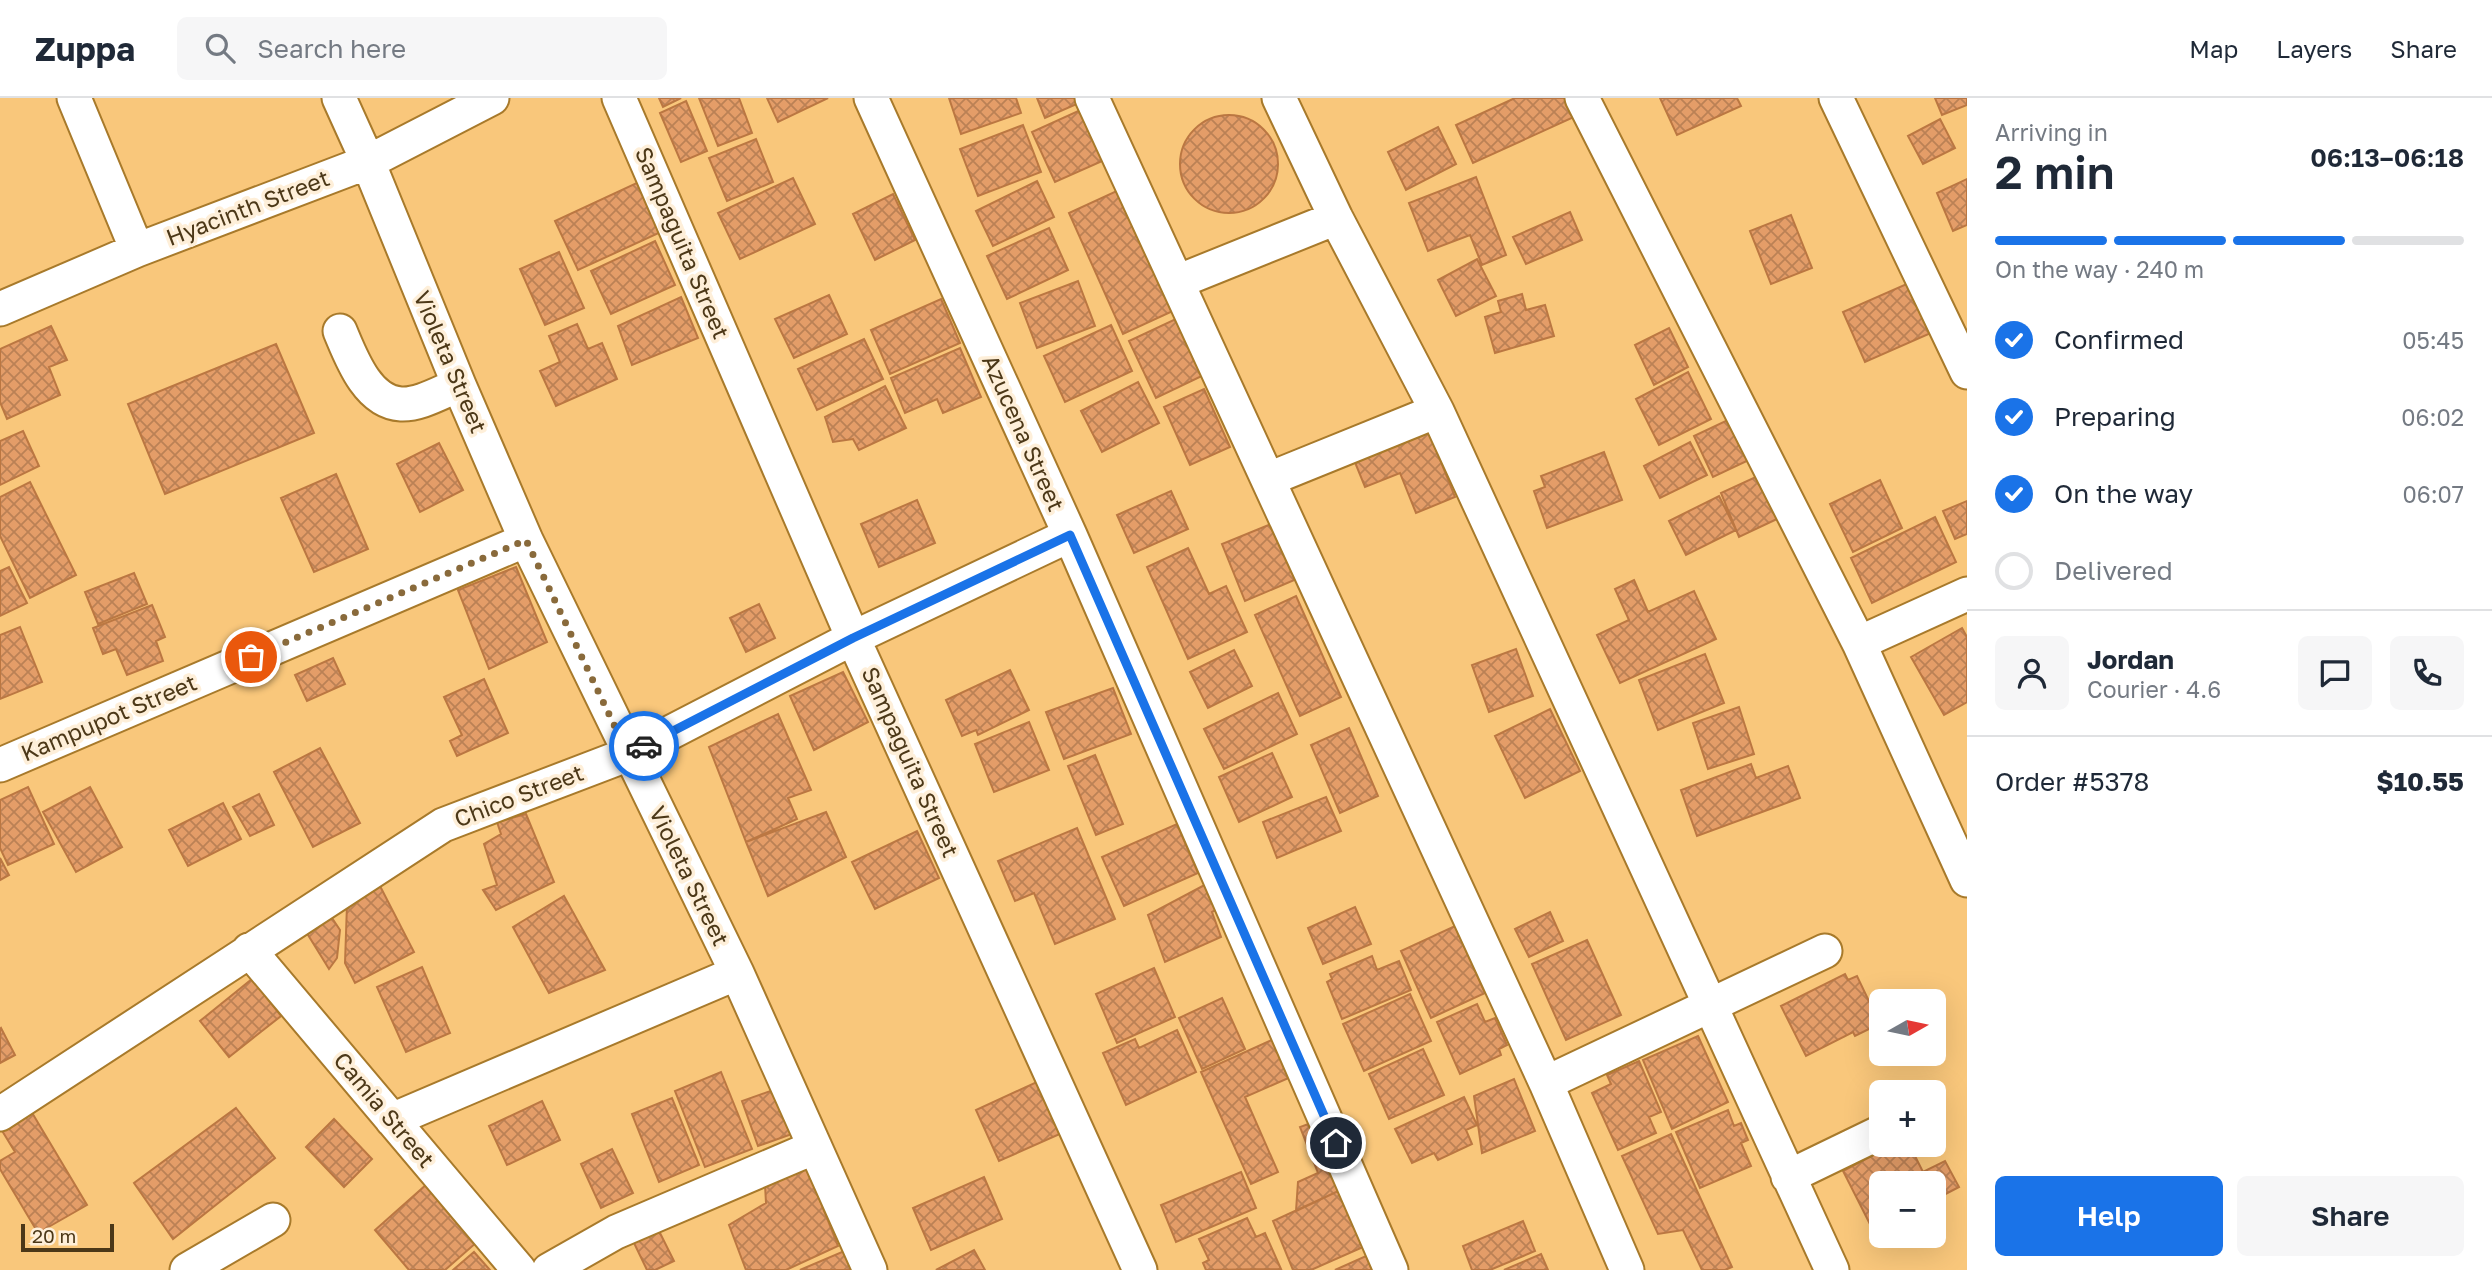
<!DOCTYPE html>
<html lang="en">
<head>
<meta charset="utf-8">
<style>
  :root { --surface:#fff; --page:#f6f6f7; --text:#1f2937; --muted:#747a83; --line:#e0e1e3; --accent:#1a73e8 }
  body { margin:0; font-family:"Golos Text",sans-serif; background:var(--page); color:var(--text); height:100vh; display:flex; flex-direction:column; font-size:26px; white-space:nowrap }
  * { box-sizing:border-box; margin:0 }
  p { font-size:23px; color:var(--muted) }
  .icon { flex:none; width:38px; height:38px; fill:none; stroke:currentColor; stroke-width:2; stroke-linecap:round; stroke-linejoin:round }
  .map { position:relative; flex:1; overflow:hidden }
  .drawer { display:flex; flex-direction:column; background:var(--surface); width:525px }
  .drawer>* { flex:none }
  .needle { width:46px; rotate:81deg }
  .fabs { position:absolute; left:1869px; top:891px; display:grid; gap:14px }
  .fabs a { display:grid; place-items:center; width:77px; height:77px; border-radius:10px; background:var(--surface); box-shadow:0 7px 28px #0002; font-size:35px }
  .scale { position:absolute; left:21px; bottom:18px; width:93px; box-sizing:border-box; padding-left:7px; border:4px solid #4c3818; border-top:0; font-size:19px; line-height:24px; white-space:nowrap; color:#4c3818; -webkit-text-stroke:5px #feefd9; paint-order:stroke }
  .pin { position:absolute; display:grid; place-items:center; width:60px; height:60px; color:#fff; margin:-30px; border:4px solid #fff; border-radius:50%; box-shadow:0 2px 7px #0007 }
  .courier { position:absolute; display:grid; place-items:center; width:70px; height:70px; margin:-35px; border:5px solid #1a73e8; border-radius:50%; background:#fff; color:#222; box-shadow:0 2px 9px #0007 }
  .summary em { font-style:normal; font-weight:600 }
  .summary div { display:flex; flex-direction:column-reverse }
  .summary { display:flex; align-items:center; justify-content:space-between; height:119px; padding:0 28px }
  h1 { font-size:46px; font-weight:600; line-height:52px }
  .bar { display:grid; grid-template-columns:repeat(4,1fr); gap:10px 7px; align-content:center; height:84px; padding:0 28px }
  .bar i { height:9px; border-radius:5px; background:var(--line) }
  .bar .selected { background:var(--accent) }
  .bar p { grid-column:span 4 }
  .line { display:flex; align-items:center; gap:18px; padding:0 28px; border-top:2px solid var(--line) }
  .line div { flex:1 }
  .round { display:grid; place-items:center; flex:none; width:74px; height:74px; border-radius:10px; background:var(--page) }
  ol { padding:0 28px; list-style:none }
  li { display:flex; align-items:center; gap:21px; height:77px }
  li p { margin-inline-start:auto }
  li .icon { padding:7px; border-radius:50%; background:var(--accent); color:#fff; stroke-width:4 }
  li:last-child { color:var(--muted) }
  li i { width:38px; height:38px; border:4px solid var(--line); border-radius:50% }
  .primary-button { display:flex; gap:14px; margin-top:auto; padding:14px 28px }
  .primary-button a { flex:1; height:80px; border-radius:10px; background:var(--accent); color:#fff; font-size:28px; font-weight:600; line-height:80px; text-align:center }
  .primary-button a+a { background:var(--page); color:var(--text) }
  header { display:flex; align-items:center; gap:42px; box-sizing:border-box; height:98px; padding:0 35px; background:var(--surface); border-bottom:2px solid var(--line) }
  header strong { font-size:33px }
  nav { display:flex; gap:38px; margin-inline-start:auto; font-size:24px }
  .search { width:490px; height:63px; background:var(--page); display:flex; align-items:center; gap:18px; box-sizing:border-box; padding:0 24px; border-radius:10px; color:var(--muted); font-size:26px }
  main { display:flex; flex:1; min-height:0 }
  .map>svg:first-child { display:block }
  .building { fill:url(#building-cross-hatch); stroke:#bb7742; stroke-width:2 }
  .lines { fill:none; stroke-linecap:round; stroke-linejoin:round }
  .minor-casing { stroke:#a87a2b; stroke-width:37 }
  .minor { stroke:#fff; stroke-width:33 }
  .done { stroke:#896a3b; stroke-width:7; stroke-dasharray:0 12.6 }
  .route { stroke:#1a73e8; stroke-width:9 }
  .labels { text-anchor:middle; stroke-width:7; stroke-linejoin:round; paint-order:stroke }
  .street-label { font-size:23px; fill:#4c3818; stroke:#feefd9 }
</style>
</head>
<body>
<header>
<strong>Zuppa</strong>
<div class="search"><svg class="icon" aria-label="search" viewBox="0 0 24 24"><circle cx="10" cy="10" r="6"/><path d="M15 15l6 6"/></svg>Search here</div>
<nav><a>Map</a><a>Layers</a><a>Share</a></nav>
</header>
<main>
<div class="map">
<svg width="1967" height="1172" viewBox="0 0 1967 1172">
  <defs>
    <pattern id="building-cross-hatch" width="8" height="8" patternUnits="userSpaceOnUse" patternTransform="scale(1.75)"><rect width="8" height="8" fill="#e49d68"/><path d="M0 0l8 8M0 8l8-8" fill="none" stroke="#bb8155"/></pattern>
  </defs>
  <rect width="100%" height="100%" fill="#f9c77b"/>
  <!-- building -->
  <path class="building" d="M659,0H681L663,9Z
    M699,0H739L752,35L718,48Z
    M767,0H828L778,24Z
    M949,0H1016L1021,15L961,36Z
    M1037,0H1077L1079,5L1045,20Z
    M1515,0H1568L1576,18L1473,65L1456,27Z
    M1660,0H1737L1741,8L1677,37Z
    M1935,0H1967V7L1942,17Z
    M686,3L707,53L681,64L660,15Z
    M1087,9L1109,60L1055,84L1032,34Z
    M1180 66a49 49 0 1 1 98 0a49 49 0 1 1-98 0Z
    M1940,21L1955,50L1923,66L1908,38Z
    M1023,27L1041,74L978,98L960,51Z
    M1438,29L1456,66L1406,92L1388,54Z
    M756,41L773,84L727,103L709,60Z
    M1476,79L1506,157L1482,167L1470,137L1428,153L1409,105Z
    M793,80L815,126L740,161L718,115Z
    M1967,81V127L1953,133L1937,95Z
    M641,83L663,133L578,172L555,123Z
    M1037,83L1054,119L993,148L976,113Z
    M1121,91L1175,212L1123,236L1069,115Z
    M893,96L915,142L875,162L853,116Z
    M1570,114L1582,142L1526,166L1513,139Z
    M1791,117L1812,170L1771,186L1750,133Z
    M1049,130L1068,172L1007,201L987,158Z
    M655,143L675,187L611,216L591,173Z
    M559,154L584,210L545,227L520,171Z
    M1477,161L1496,198L1456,218L1438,182Z
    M1918,181L1940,231L1865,264L1843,214Z
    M1078,183L1095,228L1037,250L1020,205Z
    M1522,196L1526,212L1545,207L1554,238L1495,255L1485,219L1501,214L1498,203Z
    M829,197L847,236L794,260L775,221Z
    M681,199L698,240L632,267L618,228Z
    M941,201L960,245L890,276L871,232Z
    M1180,219L1206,276L1156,300L1129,243Z
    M577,226L588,251L602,245L617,281L556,308L540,273L560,264L549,238Z
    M1111,227L1132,273L1065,304L1044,258Z
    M51,228L67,262L49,269L60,297L7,321L0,304V251Z
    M1669,230L1688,269L1654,287L1635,247Z
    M864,241L883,281L817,312L798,271Z
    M276,246L314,335L165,396L128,306Z
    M960,250L981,299L943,315L937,301L905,315L891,280Z
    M1688,274L1711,321L1659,347L1636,301Z
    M1138,284L1159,325L1102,354L1081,313Z
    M885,288L906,330L859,352L853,341L833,344L825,319Z
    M1204,291L1230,349L1190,367L1164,309Z
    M1732,320L1751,361L1713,379L1694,338Z
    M1426,327L1455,399L1416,415L1400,375L1365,389L1352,357Z
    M23,333L39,368L0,387V343Z
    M1690,344L1707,377L1660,400L1644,368Z
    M439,345L463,392L420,414L397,366Z
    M1604,354L1622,402L1547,430L1534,393L1545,389L1541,378Z
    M336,376L368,451L314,474L281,400Z
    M1760,377L1779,420L1739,439L1721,395Z
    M1880,382L1902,430L1853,454L1830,406Z
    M30,384L76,477L30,500L0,438V399Z
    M1171,393L1188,431L1134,455L1117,417Z
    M1719,398L1736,432L1686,457L1669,423Z
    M917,402L935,445L879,469L861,426Z
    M1967,403V436L1955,441L1943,413Z
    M1935,419L1956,464L1872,505L1851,460Z
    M1276,424L1299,480L1245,503L1222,446Z
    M1188,450L1209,496L1226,488L1247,534L1188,561L1147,469Z
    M9,469L27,505L0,518V473Z
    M516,469L547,544L489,571L458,492Z
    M134,475L147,506L98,526L85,494Z
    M1634,482L1648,514L1694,493L1716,541L1620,585L1597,537L1629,522L1615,491Z
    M1296,498L1341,599L1300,618L1255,517Z
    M759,506L775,540L746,554L730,520Z
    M152,507L165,539L156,543L163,563L127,577L116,551L103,556L93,530Z
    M20,529L42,584L0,601V537Z
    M1962,530L1967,539V604L1944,617L1911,559Z
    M1516,551L1533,598L1489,614L1472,567Z
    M1234,552L1252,588L1208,610L1190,574Z
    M1705,556L1724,605L1658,632L1639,582Z
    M333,560L345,586L307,603L295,577Z
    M1010,572L1029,612L978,637L976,632L962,638L946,602Z
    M843,574L868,624L814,652L790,598Z
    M484,581L508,635L457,658L450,643L462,637L444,599Z
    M1113,590L1131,636L1064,661L1046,614Z
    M1278,595L1297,636L1224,671L1204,631Z
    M1739,609L1754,656L1708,671L1693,625Z
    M1550,611L1580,673L1525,700L1495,638Z
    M778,616L811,692L788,700L797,721L746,744L709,649Z
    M1029,624L1049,672L994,694L975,646Z
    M1349,630L1378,698L1340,715L1311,647Z
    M320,650L360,725L313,749L274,674Z
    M1272,655L1292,699L1239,724L1219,679Z
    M1095,657L1123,726L1096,737L1068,668Z
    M1751,666L1756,680L1788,668L1800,700L1697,738L1681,692Z
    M28,689L54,746L8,767L0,750V702Z
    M90,689L122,749L76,774L43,714Z
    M259,696L274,727L250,738L233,709Z
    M1326,699L1341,733L1277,760L1263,724Z
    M223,705L241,741L188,768L169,732Z
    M826,714L846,759L768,798L746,744Z
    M526,716L554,784L496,812L483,792L497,787L484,746L501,736L497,724Z
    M1177,726L1198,775L1124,808L1102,759Z
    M1077,730L1115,821L1055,846L1034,795L1015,803L998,763Z
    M917,733L939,780L875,811L852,764Z
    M0,760L9,777L0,782Z
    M1214,782L1223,808L1212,814L1221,839L1165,864L1148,817Z
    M380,788L414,854L355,885L345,865L347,806Z
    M564,798L605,872L549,895L513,829Z
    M1355,809L1371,846L1323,866L1308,830Z
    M1550,814L1563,843L1529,859L1515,831Z
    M330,817L340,832L337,860L329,871L305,832Z
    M1455,828L1485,895L1431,920L1401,853Z
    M1587,842L1621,917L1566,942L1532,866Z
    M1372,858L1377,872L1399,863L1411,892L1342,921L1327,884L1332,881L1330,876Z
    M422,869L450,935L406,954L377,889Z
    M1154,870L1175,919L1117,945L1096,896Z
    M1845,876L1848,882L1857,878L1877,920L1870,923L1873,929L1855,938L1853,934L1806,958L1781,908Z
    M252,881L281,918L229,959L200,923Z
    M1410,896L1431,943L1364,973L1343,926Z
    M1222,900L1245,951L1202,971L1179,920Z
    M1477,906L1485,924L1495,920L1507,947L1499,951L1501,957L1460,976L1437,924Z
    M1,930L15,957L0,965V931Z
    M1177,932L1196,974L1126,1007L1103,955L1135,941L1139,950Z
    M1283,937L1300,975L1245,999L1278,1074L1251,1086L1201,974Z
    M1698,938L1728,1004L1672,1031L1643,962Z
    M1423,951L1444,997L1389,1021L1369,976Z
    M1639,963L1661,1014L1649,1019L1656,1035L1618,1052L1592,995L1611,986L1607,977Z
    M721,974L752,1051L705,1069L675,993Z
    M1514,981L1535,1033L1482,1055L1474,998Z
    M1039,983L1062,1035L999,1063L976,1012Z
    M779,990L795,1035L758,1048L742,1003Z
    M1464,999L1477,1027L1466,1032L1472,1046L1438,1062L1434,1055L1412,1065L1395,1031Z
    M672,1000L699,1067L659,1084L632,1016Z
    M542,1003L560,1042L507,1067L489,1028Z
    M236,1010L275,1060L173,1141L134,1085Z
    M1728,1012L1734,1028L1741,1025L1748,1042L1741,1045L1751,1068L1700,1090L1676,1034Z
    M31,1013L87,1107L38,1135L0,1071V1063L15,1054L1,1031Z
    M334,1021L372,1061L344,1089L306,1049Z
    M1319,1022L1349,1088L1296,1113L1298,1084L1318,1075L1300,1029Z
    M1671,1036L1732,1169L1725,1172H1702L1683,1132L1658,1136L1622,1058Z
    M1894,1046H1909L1923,1074L1945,1063L1959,1089L1934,1102V1085H1881V1130L1874,1134L1843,1073Z
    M612,1051L633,1095L601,1110L581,1066Z
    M807,1070L838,1148L786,1172H746L729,1127L766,1105L765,1087Z
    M1241,1074L1256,1110L1176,1144L1161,1107Z
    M984,1079L1002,1121L931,1152L913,1110Z
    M427,1086L477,1144L445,1172H409L375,1132Z
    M1349,1088L1370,1146L1311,1172H1293L1273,1123Z
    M1247,1120L1256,1139L1265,1135L1281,1171L1206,1172L1203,1165L1209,1162L1199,1141Z
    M1523,1123L1535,1153L1490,1172H1472L1463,1148Z
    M659,1133L674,1163L655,1172H647L634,1145Z
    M849,1151L858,1172H800Z
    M974,1152L985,1172H936Z
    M474,1154L490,1172H453Z
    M1541,1156L1548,1172H1504Z
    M1366,1158L1372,1172H1335Z"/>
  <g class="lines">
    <!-- minor casing -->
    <g class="minor-casing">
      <path id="minor" d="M74,0L137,152
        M339,0L368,64L459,287L526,442L737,875L870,1172
        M619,0L853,540L1140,1172
        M871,0L1070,437L1391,1172
        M1092,0L1546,985L1627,1172
        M1279,0L1336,120L1437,313L1832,1172
        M1582,0L1859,545L1967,782
        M1836,0L1967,274
        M1177,184L1336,120
        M0,211L137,152L368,64L492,0
        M340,233C351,259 367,304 401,306C420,307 441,294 459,287
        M1269,381L1437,313
        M1859,545L1967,496
        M0,667L526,442
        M249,852L519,1172
        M1546,985L1825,853
        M0,1016L443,727L629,656L853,540L1070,437
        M392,1022L737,875
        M1788,1079L1881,1034
        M187,1172L273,1122
        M549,1172L616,1134L815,1049"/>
    </g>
    <!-- minor -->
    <use href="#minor" class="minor"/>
  </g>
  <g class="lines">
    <!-- done -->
    <path class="done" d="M251,559L526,442L628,656L644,648"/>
    <!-- route -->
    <path class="route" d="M644,648L853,540L1070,437L1336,1045"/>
  </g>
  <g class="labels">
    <!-- street labels -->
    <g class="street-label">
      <text transform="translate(248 110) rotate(-21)" y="8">Hyacinth Street</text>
      <text transform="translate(682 145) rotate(67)" y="8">Sampaguita Street</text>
      <text transform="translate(450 264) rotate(67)" y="8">Violeta Street</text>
      <text transform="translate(1023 335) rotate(66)" y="8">Azucena Street</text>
      <text transform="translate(109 620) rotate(-23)" y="8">Kampupot Street</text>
      <text transform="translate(910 664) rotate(66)" y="8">Sampaguita Street</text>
      <text transform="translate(519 698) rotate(-21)" y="8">Chico Street</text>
      <text transform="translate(689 778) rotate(64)" y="8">Violeta Street</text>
      <text transform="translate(384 1012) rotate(50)" y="8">Camia Street</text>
    </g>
  </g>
</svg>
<div class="fabs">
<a><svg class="needle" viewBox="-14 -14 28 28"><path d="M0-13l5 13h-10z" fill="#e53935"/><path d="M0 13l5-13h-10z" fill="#747a83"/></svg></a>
<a>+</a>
<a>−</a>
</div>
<div class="scale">20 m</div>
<div class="pin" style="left:251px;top:559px;background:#ea580c"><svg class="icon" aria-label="bag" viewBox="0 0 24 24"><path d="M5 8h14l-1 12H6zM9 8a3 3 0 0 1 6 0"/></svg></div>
<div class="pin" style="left:1336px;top:1045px;background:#1f2937"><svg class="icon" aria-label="home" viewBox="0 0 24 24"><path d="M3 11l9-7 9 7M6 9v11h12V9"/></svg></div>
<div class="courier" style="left:644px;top:648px"><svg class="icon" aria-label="car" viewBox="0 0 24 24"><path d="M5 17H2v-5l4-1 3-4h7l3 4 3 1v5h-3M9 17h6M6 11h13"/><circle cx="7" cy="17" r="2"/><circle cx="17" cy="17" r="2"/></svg></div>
</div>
<section class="drawer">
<div class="summary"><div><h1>2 min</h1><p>Arriving in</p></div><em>06:13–06:18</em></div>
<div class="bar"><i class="selected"></i><i class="selected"></i><i class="selected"></i><i></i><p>On the way · 240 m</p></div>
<ol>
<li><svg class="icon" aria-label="check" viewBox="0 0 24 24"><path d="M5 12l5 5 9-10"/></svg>Confirmed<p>05:45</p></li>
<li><svg class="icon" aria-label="check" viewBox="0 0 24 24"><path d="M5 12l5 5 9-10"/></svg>Preparing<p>06:02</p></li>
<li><svg class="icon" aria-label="check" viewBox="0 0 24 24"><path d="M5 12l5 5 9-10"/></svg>On the way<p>06:07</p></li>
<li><i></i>Delivered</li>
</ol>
<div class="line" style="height:126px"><a class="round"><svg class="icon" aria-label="person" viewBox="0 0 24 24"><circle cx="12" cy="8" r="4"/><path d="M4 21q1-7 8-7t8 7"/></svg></a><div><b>Jordan</b><p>Courier · 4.6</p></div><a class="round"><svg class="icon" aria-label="chat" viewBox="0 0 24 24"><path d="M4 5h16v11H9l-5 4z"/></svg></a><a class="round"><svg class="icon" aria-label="phone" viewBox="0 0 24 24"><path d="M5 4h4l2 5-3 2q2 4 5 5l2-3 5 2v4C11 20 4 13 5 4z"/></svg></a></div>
<div class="line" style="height:91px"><div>Order #5378</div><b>$10.55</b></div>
<div class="primary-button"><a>Help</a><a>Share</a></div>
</section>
</main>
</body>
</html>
